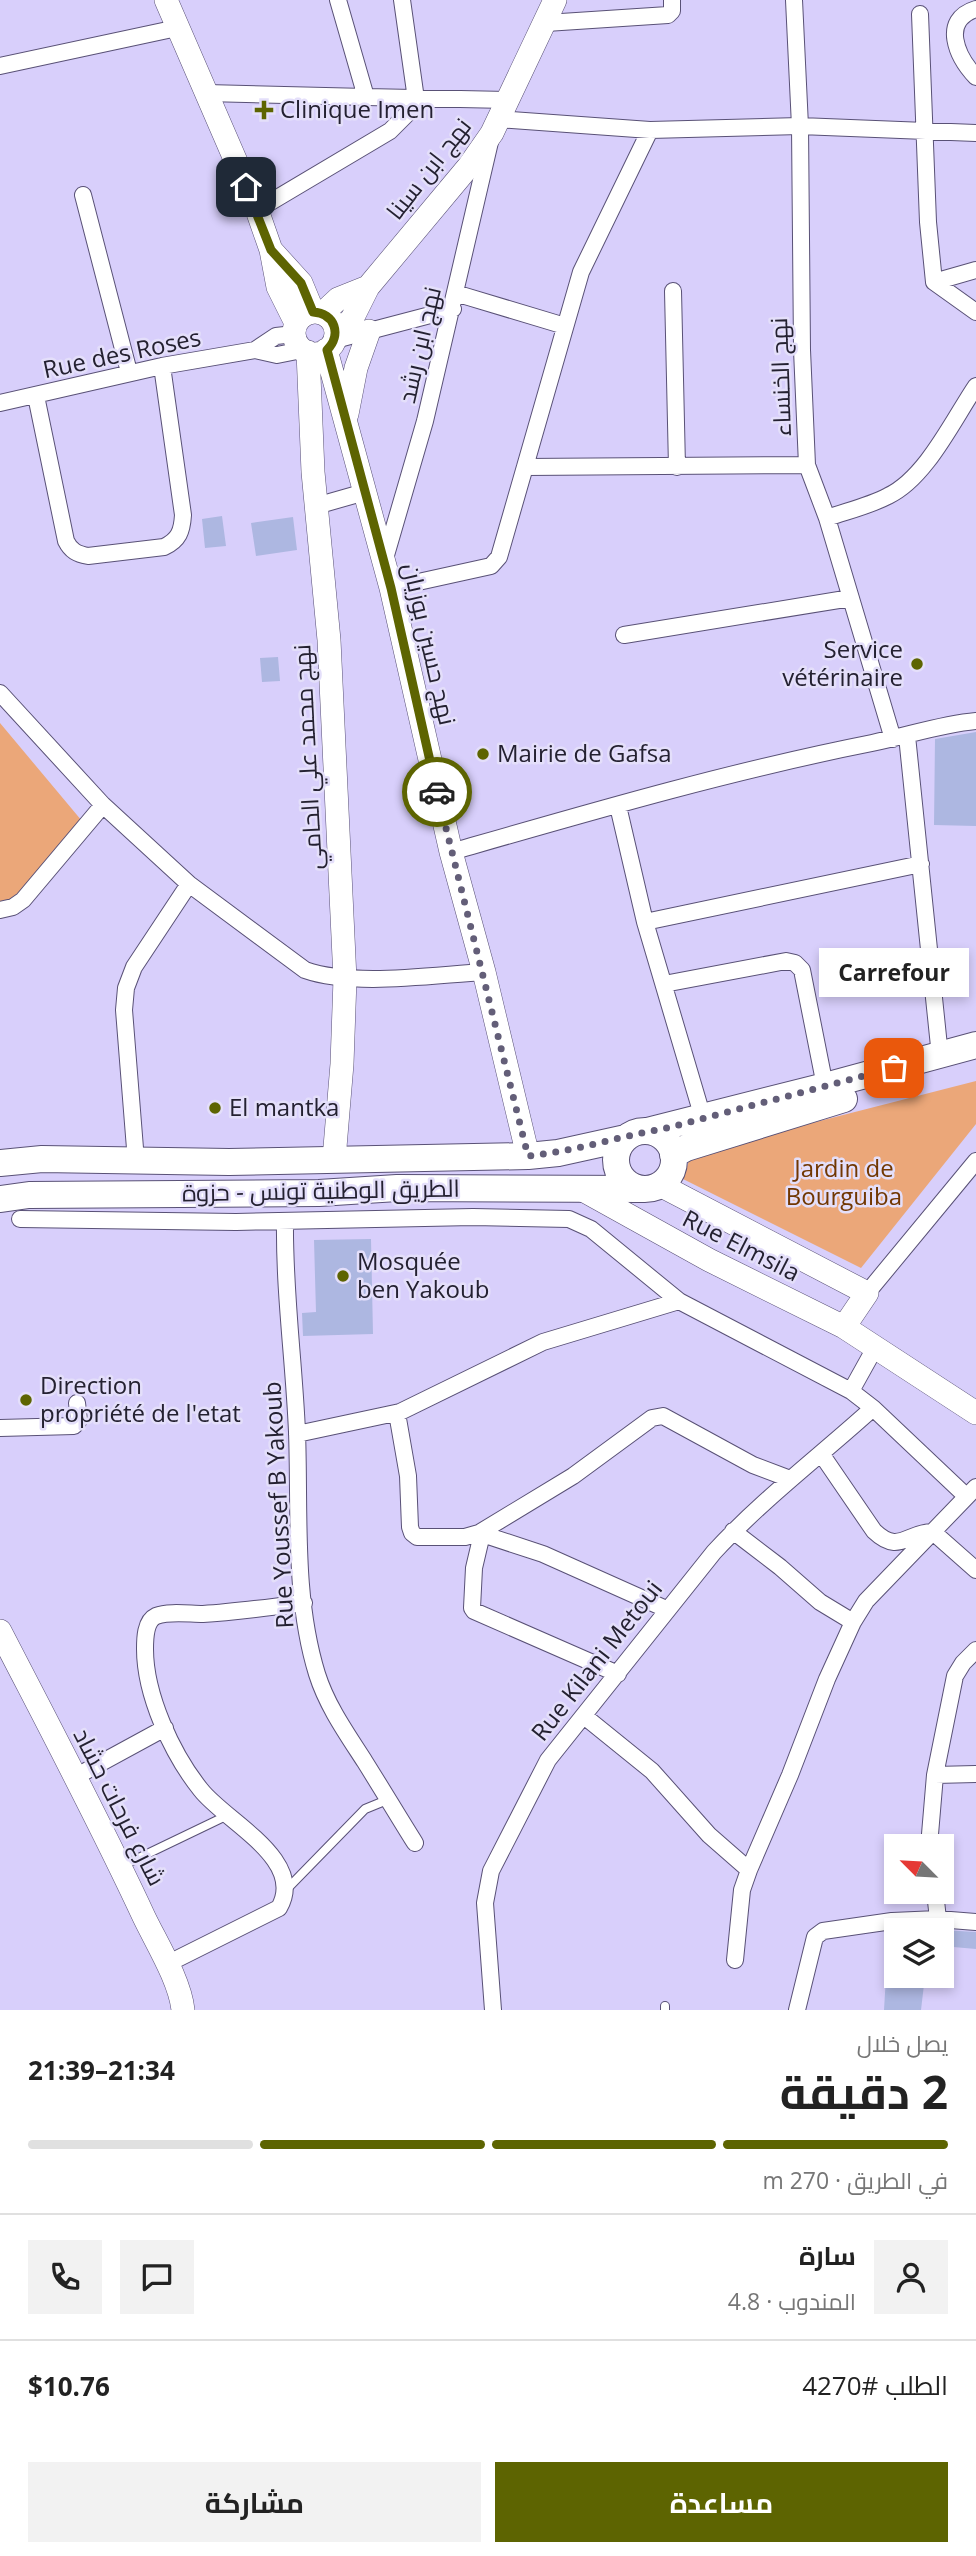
<!DOCTYPE html>
<html lang="ar">
<head>
<meta charset="utf-8">
<style>
  :root { --surface:#fff; --page:#f2f2f2; --text:#222; --muted:#767676; --line:#e0e0e0; --accent:#5d6401 }
  body { margin:0; font-family:"Open Sans",Cairo,sans-serif; background:var(--page); color:var(--text); direction:rtl; height:100vh; display:flex; flex-direction:column; font-size:26px; white-space:nowrap }
  * { box-sizing:border-box; margin:0 }
  p { font-size:23px; color:var(--muted) }
  .icon { flex:none; width:38px; height:38px; fill:none; stroke:currentColor; stroke-width:2; stroke-linecap:round; stroke-linejoin:round }
  .map { position:relative; height:2010px; overflow:hidden; direction:ltr }
  .panel { display:flex; flex-direction:column; background:var(--surface); flex:1 }
  .panel>* { flex:none }
  .needle { width:46px; rotate:294deg }
  .tools { position:absolute; left:884px; top:1834px; display:grid; gap:14px }
  .tools a { display:grid; place-items:center; width:70px; height:70px; border-radius:0px; background:var(--surface); box-shadow:0 4px 10px #0003; font-size:35px }
  .pin { position:absolute; display:grid; place-items:center; width:60px; height:60px; color:#fff; margin:-30px; border-radius:14px; box-shadow:0 4px 10px #0006 }
  .courier { position:absolute; display:grid; place-items:center; width:70px; height:70px; margin:-35px; border:5px solid #5d6401; border-radius:50%; background:#fff; color:#222; box-shadow:0 2px 9px #0007 }
  .bubble { position:absolute; height:49px; border-radius:0px; background:var(--surface); box-shadow:0 4px 10px #0003; font-size:23px; font-weight:700; line-height:49px; text-align:center; direction:rtl }
  .headline em { font-style:normal; font-weight:700 }
  .headline div { display:flex; flex-direction:column-reverse }
  .headline { display:flex; align-items:center; justify-content:space-between; height:119px; padding:0 28px }
  h1 { font-size:46px; font-weight:700; line-height:52px }
  .bar { display:grid; grid-template-columns:repeat(4,1fr); gap:10px 7px; align-content:center; height:84px; padding:0 28px }
  .bar i { height:9px; border-radius:5px; background:var(--line) }
  .bar .on { background:var(--accent) }
  .bar p { grid-column:span 4 }
  .line { display:flex; align-items:center; gap:18px; padding:0 28px; border-top:2px solid var(--line) }
  .line div { flex:1 }
  .round { display:grid; place-items:center; flex:none; width:74px; height:74px; border-radius:0px; background:var(--page) }
  .primary-button { display:flex; gap:14px; margin-top:auto; padding:14px 28px }
  .primary-button a { flex:1; height:80px; border-radius:0px; background:var(--accent); color:#fff; font-size:28px; font-weight:700; line-height:80px; text-align:center }
  .primary-button a+a { background:var(--page); color:var(--text) }
  .map>svg:first-child { display:block }
  .green { fill:#eba779 }
  .building { fill:#adb7e1 }
  .lines { fill:none; stroke-linecap:round; stroke-linejoin:round }
  .lane-casing { stroke:#595176; stroke-width:10 }
  .street-casing { stroke:#595176; stroke-width:18 }
  .secondary-casing { stroke:#595176; stroke-width:24 }
  .primary-casing { stroke:#595176; stroke-width:28 }
  .lane { stroke:#fff; stroke-width:8 }
  .street { stroke:#fff; stroke-width:16 }
  .secondary { stroke:#fff; stroke-width:23 }
  .primary { stroke:#fff; stroke-width:26 }
  .done { stroke:#635e78; stroke-width:7; stroke-dasharray:0 12.6 }
  .route { stroke:#5d6401; stroke-width:9 }
  .poi-dot { fill:#5d6401; stroke:#e4dffa; stroke-width:2.5 }
  .labels { text-anchor:middle; stroke-width:5; stroke-linejoin:round; paint-order:stroke }
  .poi-label { font-size:24px; fill:#242131; stroke:#e4dffa; text-anchor:start }
  .street-label { font-size:24px; fill:#242131; stroke:#e4dffa }
  .park-label { font-size:24px; fill:#713702; stroke:#e4dffa }
</style>
</head>
<body>
<div class="map">
<svg width="976" height="2010" viewBox="0 0 976 2010">
  <rect width="100%" height="100%" fill="#d8cffb"/>
  <!-- green -->
  <path class="green" d="M0,723L82,821C66,840 21,901 0,903Z
    M976,1081V1124L861,1268L683,1179L691,1154Z"/>
  <!-- building -->
  <path class="building" d="M222,516L226,546L205,548L202,519Z
    M293,517L297,550L256,556L251,523Z
    M278,657L280,681L262,682L260,658Z
    M976,732V826L934,825L935,739Z
    M371,1239L373,1334L303,1336L302,1313L316,1312L314,1240Z
    M942,1930L976,1932V1949L942,1946Z
    M886,1976H925L921,2010H884Z"/>
  <g class="lines">
    <!-- lane casing -->
    <g class="lane-casing">
      <path id="lane" d="M122,1866L226,1816
        M285,1891L365,1809L387,1800
        M665,2010V2006"/>
    </g>
    <!-- street casing -->
    <g class="street-casing">
      <path id="street" d="M338,0L366,97L507,100
        M794,0L800,126L802,350L807,465L827,518L893,739
        M976,9C940,20 957,57 976,77
        M920,14L928,222L934,282L976,312
        M546,23L668,15L672,11V0
        M0,66L177,28
        M206,93L366,97
        M498,119L650,130L800,126L976,133
        M83,195L129,372
        M257,210L390,131L410,111L416,99L402,0
        M934,282L976,270
        M673,291L677,467
        M455,293L565,326
        M335,340L453,309
        M255,350L276,336L294,334
        M36,396L66,541C71,551 77,554 88,556L164,547C179,540 182,531 183,515L162,366
        M0,403L162,366L255,350L277,355L302,350
        M525,467L807,465
        M316,506L365,492
        M827,518C847,511 869,506 888,496C926,478 953,420 976,386
        M384,562L425,421L490,142
        M391,588L491,566L499,557L581,272L650,130
        M624,635L851,598
        M0,693L103,805L189,884L305,970C353,987 432,975 484,972
        M907,736L940,1056
        M618,806L645,922
        M451,852C590,812 730,771 872,743C907,736 941,724 976,721
        M0,910L13,907L23,900L103,805
        M664,984L786,961L795,963L802,970L825,1086
        M703,1118L645,922L921,864
        M136,1161L124,1010L126,988L134,967L189,884
        M20,1219L236,1222L473,1217L569,1219L591,1229L679,1301L851,1391L876,1346
        M285,1221C284,1292 294,1361 297,1432C300,1512 293,1596 317,1674C327,1706 347,1734 365,1762C382,1789 398,1816 415,1843
        M867,1293L976,1161
        M851,1391L873,1408L966,1496
        M397,1413L408,1476L410,1527L412,1533L417,1537H465L479,1533L573,1476L652,1418L663,1416L753,1465L790,1479
        M0,1428L74,1426L79,1420L77,1403
        M297,1434L400,1412L543,1342L679,1301
        M822,1455L874,1531C899,1555 907,1532 933,1532L976,1570
        M733,1531L780,1567L820,1602L853,1622
        M479,1533L543,1554L666,1609
        M482,1534L474,1568L472,1608L474,1611L618,1674
        M976,1650L963,1663L955,1676L935,1775L976,1774
        M584,1716L652,1771L709,1835L749,1870
        M75,1777L165,1728
        M929,1846L935,1775
        M935,1892L938,1919
        M735,1960L742,1890L749,1870L790,1775L827,1679L853,1622L866,1601L976,1487
        M167,1964L279,1908C307,1860 225,1821 201,1790C172,1754 145,1695 145,1649C145,1639 145,1621 156,1616C169,1611 189,1614 203,1614C237,1612 270,1607 304,1603
        M493,2010L485,1903L491,1871L548,1760L714,1552C763,1499 820,1456 873,1408
        M797,2010L815,1937L823,1931L892,1921L938,1919L976,1922"/>
    </g>
    <!-- secondary casing -->
    <g class="secondary-casing">
      <path id="secondary" d="M166,0L257,210L271,250L278,287L296,323
        M271,250L301,283L313,312
        M294 333a21 21 0 1 1 42 0a21 21 0 1 1-42 0Z
        M323,313L338,299L368,287
        M336,334L352,319L368,287L469,166L492,133L555,0
        M326,350L391,588L451,852L484,972L528,1156
        M308,352L313,472L329,640L345,979L342,1064L334,1159
        M347,414L356,368L369,331
        M660,1185L867,1293L844,1327
        M581,1189L709,1260L844,1327L976,1413
        M0,1631C49,1726 99,1820 144,1917C157,1944 180,1981 183,2010"/>
    </g>
    <!-- primary casing -->
    <g class="primary-casing">
      <path id="primary" d="M647,1131L825,1086L976,1045
        M616 1160a29 29 0 1 1 58 0a29 29 0 1 1-58 0Z
        M673,1155L686,1148L844,1099
        M0,1163L42,1159L229,1162L528,1156L558,1153L626,1138
        M1,1199L29,1195L319,1193L397,1188L642,1189"/>
    </g>
    <!-- lane -->
    <use href="#lane" class="lane"/>
    <!-- street -->
    <use href="#street" class="street"/>
    <!-- secondary -->
    <use href="#secondary" class="secondary"/>
    <!-- primary -->
    <use href="#primary" class="primary"/>
  </g>
  <g class="lines">
    <!-- done -->
    <path class="done" d="M437,792L528,1156C576,1151 621,1136 667,1128L894,1068"/>
    <!-- route -->
    <path class="route" d="M246,187L271,250L301,283L313,312C335,313 342,335 327,350L391,588L437,792"/>
  </g>
  <!-- markers -->
  <g class="poi-dot">
    <path d="M260.5 99.5h7v7h7v7h-7v7h-7v-7h-7v-7h7z"/>
    <circle cx="917" cy="664" r="7"/>
    <circle cx="483" cy="754" r="7"/>
    <circle cx="215" cy="1108" r="7"/>
    <circle cx="343" cy="1276" r="7"/>
    <circle cx="26" cy="1400" r="7"/>
  </g>
  <g class="labels">
    <!-- poi labels -->
    <g class="poi-label">
      <text x="280" y="118">Clinique Imen</text>
      <text x="903" y="658" text-anchor="end">Service<tspan x="903" dy="28">vétérinaire</tspan></text>
      <text x="497" y="762">Mairie de Gafsa</text>
      <text x="229" y="1116">El mantka</text>
      <text x="357" y="1270">Mosquée<tspan x="357" dy="28">ben Yakoub</tspan></text>
      <text x="40" y="1394">Direction<tspan x="40" dy="28">propriété de l'etat</tspan></text>
    </g>
    <!-- street labels -->
    <g class="street-label">
      <text transform="translate(429 169) rotate(-52)" y="8">نهج ابن سينا</text>
      <text transform="translate(420 345) rotate(-77)" y="8">نهج ابن رشد</text>
      <text transform="translate(122 354) rotate(-12)" y="8">Rue des Roses</text>
      <text transform="translate(781 377) rotate(-92)" y="8">نهج الخنساء</text>
      <text transform="translate(429 644) rotate(77)" y="8">نهج حسين بوزيان</text>
      <text transform="translate(308 757) rotate(-93)" y="8">نهج محمد علي الحامي</text>
      <text transform="translate(321 1191) rotate(-1)" y="8">الطريق الوطنية تونس - حزوة</text>
      <text transform="translate(741 1246) rotate(27)" y="8">Rue Elmsila</text>
      <text transform="translate(279 1505) rotate(-93)" y="8">Rue Youssef B Yakoub</text>
      <text transform="translate(597 1661) rotate(-52)" y="8">Rue Kilani Metoui</text>
      <text transform="translate(119 1807) rotate(63)" y="8">شارع فرحات حشاد</text>
    </g>
    <!-- park labels -->
    <g class="park-label">
      <text x="844" y="1177">Jardin de<tspan x="844" dy="28">Bourguiba</tspan></text>
    </g>
  </g>
</svg>
<div class="tools">
<a><svg class="needle" viewBox="-14 -14 28 28"><path d="M0-13l5 13h-10z" fill="#e53935"/><path d="M0 13l5-13h-10z" fill="#767676"/></svg></a>
<a><svg class="icon" aria-label="layers" viewBox="0 0 24 24"><path d="M12 4l9 5-9 5-9-5zM3 14l9 5 9-5"/></svg></a>
</div>
<div class="pin" style="left:894px;top:1068px;background:#ea580c"><svg class="icon" aria-label="bag" viewBox="0 0 24 24"><path d="M5 8h14l-1 12H6zM9 8a3 3 0 0 1 6 0"/></svg></div>
<div class="pin" style="left:246px;top:187px;background:#1f2937"><svg class="icon" aria-label="home" viewBox="0 0 24 24"><path d="M3 11l9-7 9 7M6 9v11h12V9"/></svg></div>
<div class="courier" style="left:437px;top:792px"><svg class="icon" aria-label="car" viewBox="0 0 24 24"><path d="M5 17H2v-5l4-1 3-4h7l3 4 3 1v5h-3M9 17h6M6 11h13"/><circle cx="7" cy="17" r="2"/><circle cx="17" cy="17" r="2"/></svg></div>
<div class="bubble" style="left:819px;top:948px;width:150px">Carrefour</div>
</div>
<section class="panel">
<div class="headline"><div><h1>2 دقيقة</h1><p>يصل خلال</p></div><em>21:34–21:39</em></div>
<div class="bar"><i class="on"></i><i class="on"></i><i class="on"></i><i></i><p>في الطريق · 270 m</p></div>
<div class="line" style="height:126px"><a class="round"><svg class="icon" aria-label="person" viewBox="0 0 24 24"><circle cx="12" cy="8" r="4"/><path d="M4 21q1-7 8-7t8 7"/></svg></a><div><b>سارة</b><p>المندوب · 4.8</p></div><a class="round"><svg class="icon" aria-label="chat" viewBox="0 0 24 24"><path d="M4 5h16v11H9l-5 4z"/></svg></a><a class="round"><svg class="icon" aria-label="phone" viewBox="0 0 24 24"><path d="M5 4h4l2 5-3 2q2 4 5 5l2-3 5 2v4C11 20 4 13 5 4z"/></svg></a></div>
<div class="line" style="height:91px"><div>الطلب #4270</div><b>$10.76</b></div>
<div class="primary-button"><a>مساعدة</a><a>مشاركة</a></div>
</section>
</body>
</html>
